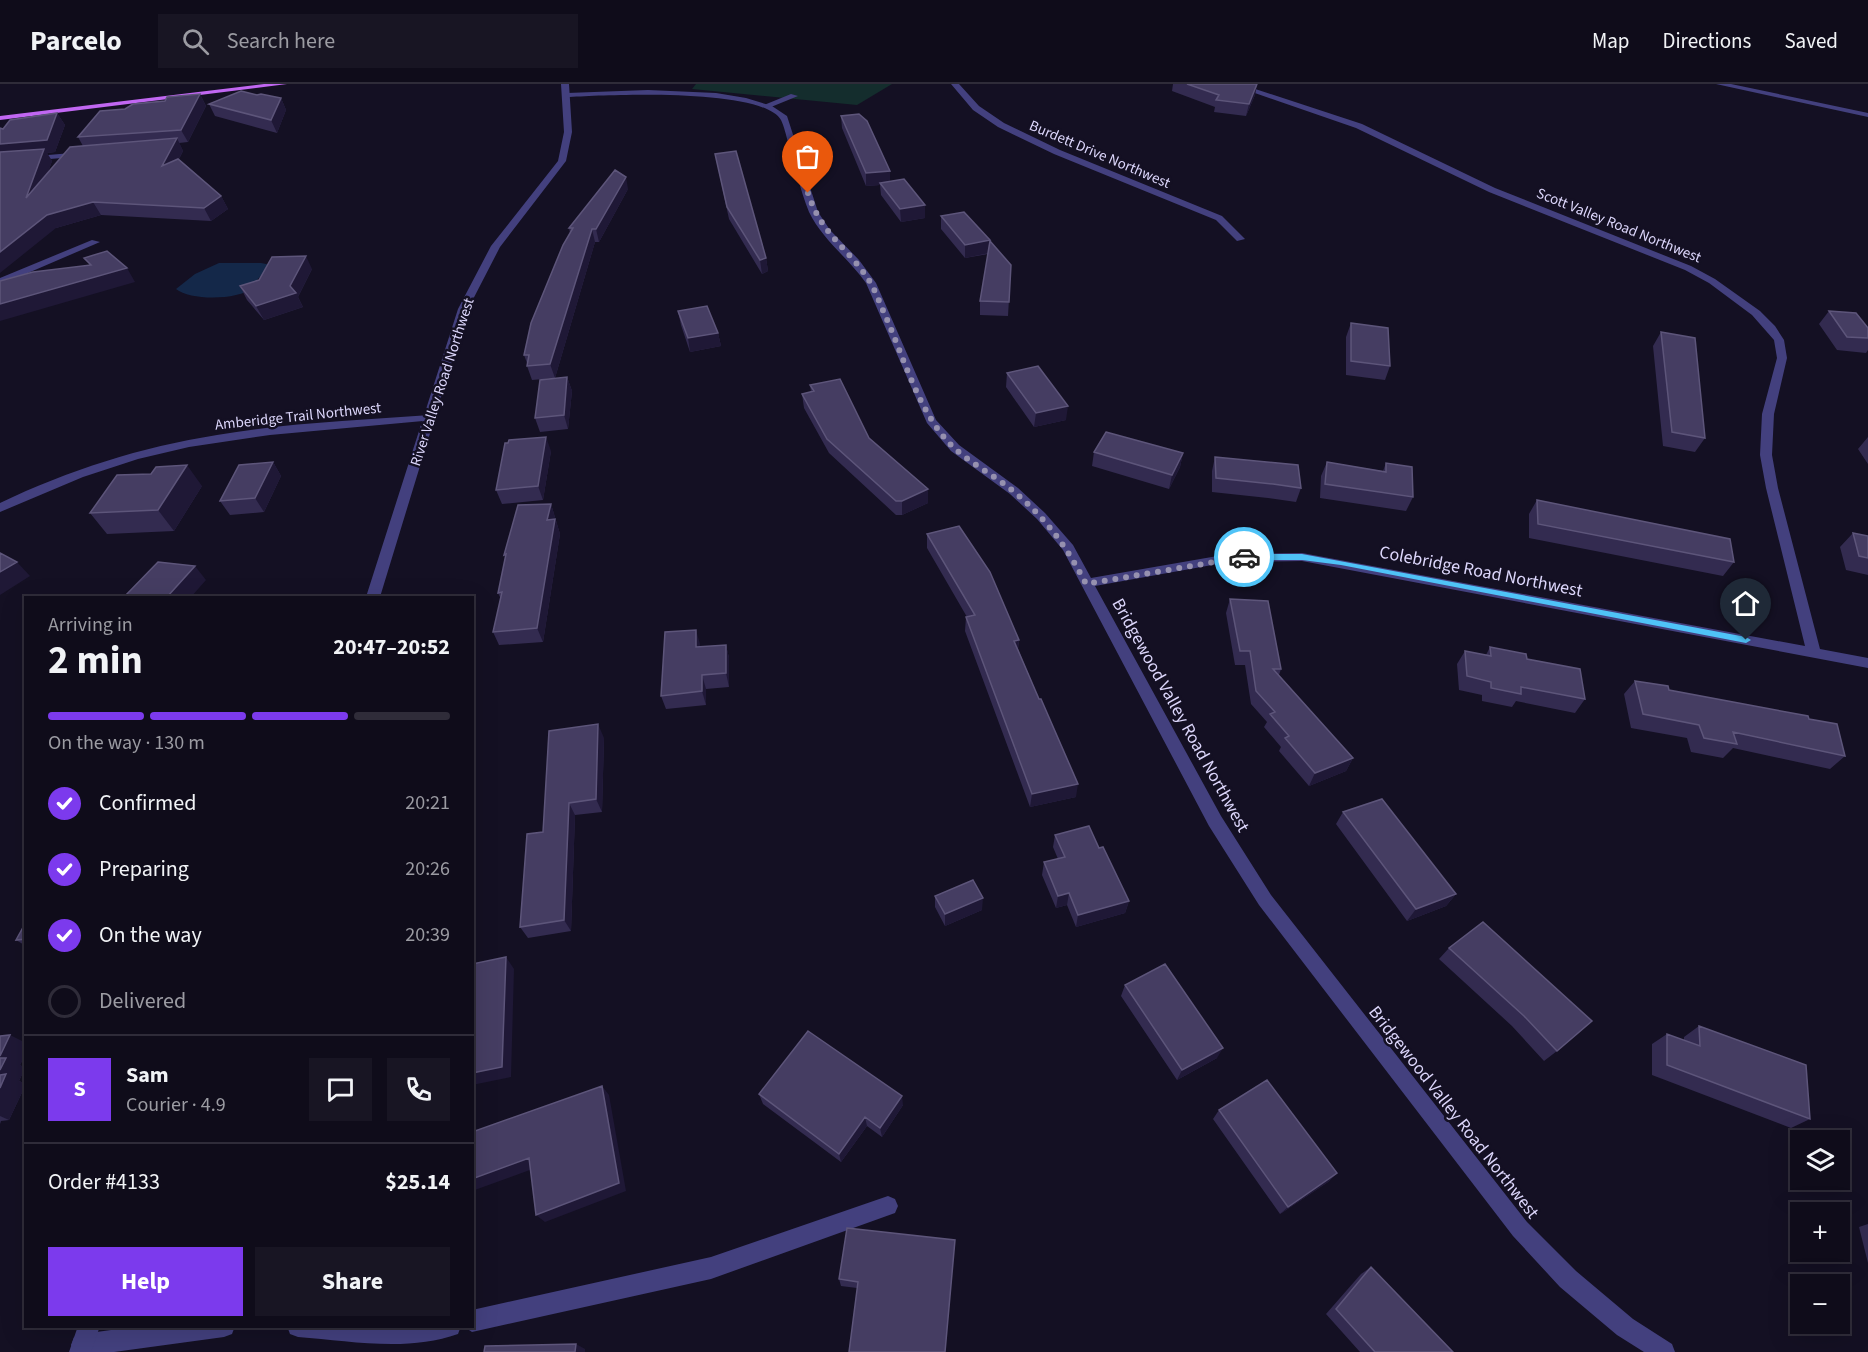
<!DOCTYPE html>
<html lang="en">
<head>
<meta charset="utf-8">
<style>
  :root { --surface:#0f0c1a; --page:#181523; --text:#f1f3f6; --muted:#9b9ba2; --line:#2f2c39; --accent:#7c3aed }
  body { margin:0; font-family:"Source Sans 3",sans-serif; background:var(--page); color:var(--text); height:100vh; display:flex; flex-direction:column; font-size:22px; white-space:nowrap }
  * { box-sizing:border-box; margin:0 }
  p { font-size:20px; color:var(--muted) }
  .icon { flex:none; width:33px; height:33px; fill:none; stroke:currentColor; stroke-width:2; stroke-linecap:round; stroke-linejoin:round }
  .map { position:relative; flex:1; overflow:hidden }
  .sheet { position:absolute; left:24px; top:512px; width:450px; height:732px; display:flex; flex-direction:column; background:var(--surface); border-radius:0px; box-shadow:0 6px 24px #0002,0 0 0 2px var(--line) }
  .sheet>* { flex:none }
  .tools { position:absolute; left:1790px; top:1046px; display:grid; gap:12px }
  .tools a { display:grid; place-items:center; width:60px; height:60px; border-radius:0px; background:var(--surface); box-shadow:0 6px 24px #0002,0 0 0 2px var(--line); font-size:30px }
  .pin { position:absolute; display:grid; place-items:center; width:51px; height:51px; color:#fff; margin:-62px -26px; border-radius:50% 50% 50% 0; rotate:-45deg; box-shadow:0 0 6px #0007 }
  .pin .icon { rotate:45deg }
  .courier { position:absolute; display:grid; place-items:center; width:60px; height:60px; margin:-30px; border:4px solid #4fc3f7; border-radius:50%; background:#fff; color:#222; box-shadow:0 2px 8px #0007 }
  .summary em { font-style:normal; font-weight:700 }
  .summary div { display:flex; flex-direction:column-reverse }
  .summary { display:flex; align-items:center; justify-content:space-between; height:102px; padding:0 24px }
  h1 { font-size:39px; font-weight:700; line-height:45px }
  .bar { display:grid; grid-template-columns:repeat(4,1fr); gap:9px 6px; align-content:center; height:72px; padding:0 24px }
  .bar i { height:8px; border-radius:4px; background:var(--line) }
  .bar .selected { background:var(--accent) }
  .bar p { grid-column:span 4 }
  .line { display:flex; align-items:center; gap:15px; padding:0 24px; border-top:2px solid var(--line) }
  .line div { flex:1 }
  .round { display:grid; place-items:center; flex:none; width:63px; height:63px; border-radius:0px; background:var(--page) }
  ol { padding:0 24px; list-style:none }
  li { display:flex; align-items:center; gap:18px; height:66px }
  li p { margin-inline-start:auto }
  li .icon { padding:6px; border-radius:50%; background:var(--accent); color:#fff; stroke-width:4 }
  li:last-child { color:var(--muted) }
  li i { width:33px; height:33px; border:3px solid var(--line); border-radius:50% }
  .primary-button { display:flex; gap:12px; margin-top:auto; padding:12px 24px }
  .primary-button a { flex:1; height:69px; border-radius:0px; background:var(--accent); color:#fff; font-size:24px; font-weight:700; line-height:69px; text-align:center }
  .primary-button a+a { background:var(--page); color:var(--text) }
  header { display:flex; align-items:center; gap:36px; box-sizing:border-box; height:84px; padding:0 30px; background:var(--surface); border-bottom:2px solid var(--line) }
  header strong { font-size:28px }
  nav { display:flex; gap:33px; margin-inline-start:auto; font-size:21px }
  .search { width:420px; height:54px; background:var(--page); display:flex; align-items:center; gap:15px; box-sizing:border-box; padding:0 21px; border-radius:0px; color:var(--muted); font-size:22px }
  .map>svg:first-child { display:block }
  .green { fill:#142d2d }
  .water { fill:#142849 }
  .lines { fill:none; stroke-linecap:round; stroke-linejoin:round }
  .service { fill:#43407e; fill-rule:evenodd }
  .minor { fill:#43407e; fill-rule:evenodd }
  .tertiary { fill:#43407e; fill-rule:evenodd }
  .primary { fill:#c167f2; fill-rule:evenodd }
  .wall { fill:#332b50 }
  .shaded-wall { fill:#1f1836 }
  .building { fill:#453d62; stroke:#5d557a; stroke-width:1.5 }
  .route { fill:#4fc3f7 }
  .done { stroke:#9691af; stroke-width:6; stroke-dasharray:0 10.8 }
  .labels { text-anchor:middle; stroke-width:5; stroke-linejoin:round; paint-order:stroke }
  .far-street-label { font-size:15px; fill:#dcd6fb; stroke:#141023 }
  .street-label { font-size:18px; fill:#dcd6fb; stroke:#141023 }
</style>
</head>
<body>
<header>
<strong>Parcelo</strong>
<div class="search"><svg class="icon" aria-label="search" viewBox="0 0 24 24"><circle cx="10" cy="10" r="6"/><path d="M15 15l6 6"/></svg>Search here</div>
<nav><a>Map</a><a>Directions</a><a>Saved</a></nav>
</header>
<div class="map">
<svg width="1868" height="1268" viewBox="0 0 1868 1268">
  <rect width="100%" height="100%" fill="#141023"/>
  <!-- green -->
  <path class="green" d="M696,0H892L857,21L692,5Z"/>
  <!-- water -->
  <path class="water" d="M219,179H261L271,181L256,197L253,204C238,216 191,217 176,205L195,190Z"/>
  <g class="lines">
    <!-- service -->
    <path class="service" d="M791,10L798,12L771,23L764,21Z
      M888,1112L895,1115L898,1122L895,1129L711,1195L472,1248L463,1242H472V1226L711,1173Z
      M140,1242H235L232,1250L224,1253L114,1268H74L71,1261L74,1253L82,1250Z
      M287,1242H461L458,1250C408,1268 350,1257 298,1253L290,1250Z"/>
    <!-- minor -->
    <path class="minor" d="M951,0H959L979,22L1004,39L1060,66L1222,132L1245,155L1237,157L1216,136L1054,70L998,43L973,26Z
      M1229,0H1240L1362,40L1495,104L1691,182L1715,195L1760,227L1775,242L1784,256L1787,274L1774,330L1772,371L1778,404L1820,565L1868,574V584L1302,477L1229,478L1095,502L1221,732L1271,811L1527,1138L1576,1187L1633,1235L1672,1260L1675,1268H1644L1617,1251L1560,1203L1513,1152L1259,821L1209,742L1063,466L1037,435L1010,410L951,367L927,339L866,199C849,175 822,155 809,128C800,106 795,81 788,58C786,51 784,42 781,36C761,3 605,11 567,13L563,11L567,9L648,6L716,9L746,14L772,22L787,32L818,128L830,146L859,176L876,199L936,336L959,361L1018,404L1045,429L1073,461L1091,494L1229,470L1302,469L1805,562L1766,404L1760,371L1762,330L1777,274L1774,256L1752,231L1709,199L1685,186L1489,108L1356,44Z
      M1716,0H1731L1868,29V33Z
      M84,68H87V72L0,79V75Z
      M92,156L100,158L0,201V194Z
      M430,331L436,334L434,336L270,351L189,363L138,375L83,393L0,428V419C69,386 141,363 217,351C287,339 359,336 430,331Z"/>
    <!-- tertiary -->
    <path class="tertiary" d="M561,0H569L572,48L566,77L500,163L468,225L380,513H366L458,225L491,162L558,77L564,48Z
      M78,1242H100L91,1268H69Z"/>
    <!-- primary -->
    <path class="primary" d="M264,0H287L0,36V32Z"/>
  </g>
  <!-- wall -->
  <path class="wall" d="M1173,0H1257L1255,11L1246,32L1214,28L1215,23L1172,7Z
    M200,10L206,22L188,58L179,59L183,67L179,75L221,112L228,125L211,137L101,131L56,144L3,45L57,29L65,41L55,68L47,69L52,77L48,88L83,62L78,53L125,25Z
    M257,11L281,14L286,26L277,49L215,32L209,20Z
    M841,32L890,97L925,121V134L901,138L881,111L880,101L866,102L842,44Z
    M715,70L766,174L768,187L762,190L729,135Z
    M628,105L599,158H595L555,294L532,296L527,282V279L524,271L570,149L569,144Z
    M941,132L989,163L1011,181L1008,232L980,231V217L988,170L965,174L941,145Z
    M312,185L298,213L303,223L264,236L247,216L240,202Z
    M678,227L718,249L721,262L690,268L681,241Z
    M1829,227L1868,244V266L1866,269L1837,266L1819,240Z
    M1351,239L1390,282L1385,296L1346,291V253Z
    M1661,248L1705,354L1695,368L1663,362L1653,262Z
    M1007,289L1066,336L1034,343L1006,303Z
    M567,293L572,307L568,345L540,348L535,334Z
    M810,301L869,354L928,419L902,431H896L829,369L804,324L802,310L811,308Z
    M1868,353V380L1858,365Z
    M551,367L543,416L502,420L496,406Z
    M1094,368L1183,369L1180,383L1169,405L1092,382Z
    M1215,373L1301,404L1296,418L1268,414L1212,408V387Z
    M273,378L281,392L264,428L230,431L220,417Z
    M1327,378L1383,387L1386,379L1413,413L1406,427L1320,414L1321,392Z
    M202,402L174,447L107,450L90,429Z
    M1537,416L1734,478L1723,492L1529,454V430Z
    M551,420L560,450L543,558L499,561L493,548L501,515L498,509L506,474L504,471Z
    M1853,449L1868,452V491L1846,486L1840,463Z
    M927,450L1019,556L1018,565L1039,615L1076,713L1030,723L965,547L966,533H967L927,464Z
    M1230,515L1281,585L1279,591L1353,674L1346,687L1309,702L1279,667L1281,663L1264,643L1267,638L1251,620L1245,581H1235L1226,529Z
    M700,560L699,563L726,561L729,574V603L706,605V621L666,625L661,612Z
    M1490,563L1585,615L1575,629L1516,617L1512,623L1482,617V611L1459,606L1457,580L1465,567L1486,571Z
    M1635,597L1669,606L1809,635L1845,672L1830,685L1733,664L1723,674L1691,668L1687,654L1631,644L1624,610Z
    M604,654L602,728L575,731L571,847L528,854L520,843L543,748Z
    M1343,728L1456,810L1446,822L1407,837L1336,740Z
    M1055,751L1099,764L1129,817L1125,829L1076,843L1067,821L1056,824L1042,791L1044,778L1058,775L1053,763Z
    M935,812L982,826L945,842L935,823Z
    M26,838V862L16,856Z
    M1483,838L1557,967L1544,977L1512,942L1439,875L1449,864Z
    M1125,901L1217,974L1177,996L1121,912Z
    M1699,942L1810,1035L1791,1044L1652,991V960L1667,950L1684,956V953Z
    M0,952L26,959V969L20,981L25,984L19,997L26,1000L9,1036L1,1037L0,1040Z
    M759,1010L903,1021L882,1053L867,1042L841,1078L763,1020Z
    M1219,1026L1337,1089L1328,1098L1280,1130L1213,1035Z
    M1868,1140V1179L1859,1143Z
    M955,1156L857,1204L841,1202L839,1195Z
    M1371,1183L1453,1268H1360L1326,1230L1361,1190Z"/>
  <!-- shaded-wall -->
  <path class="shaded-wall" d="M1257,0L1255,11L1246,32L1249,20Z
    M200,10L206,22L188,58L181,46Z
    M281,14L286,26L277,49L271,36Z
    M57,29L65,41L55,68L47,69L52,77L35,127L0,73V60Z
    M177,54L183,67L169,95L162,82Z
    M890,87V100L880,99V101L866,102V89Z
    M626,93L628,105L599,158L596,145Z
    M221,112L228,125L211,137L204,124Z
    M93,118L101,131L56,144L0,189V168L47,131Z
    M925,121V134L901,138L900,125Z
    M592,145L595,158L555,294L550,280Z
    M990,156L989,169L965,174V161Z
    M306,172L312,185L298,213L303,223L264,236L256,222L290,202Z
    M766,174L768,187L762,190L760,176Z
    M127,184L135,198L0,237V220Z
    M718,249L721,262L690,268L688,254Z
    M567,293L572,307L568,345L564,331Z
    M1068,322L1066,336L1034,343L1036,329Z
    M546,353L551,367L543,416L538,402Z
    M1183,369L1180,383L1169,405L1172,391Z
    M273,378L281,392L264,428L255,414Z
    M187,381L202,402L174,447L158,426Z
    M928,405V419L902,431V417Z
    M551,420L560,450L543,558L537,544L547,436Z
    M17,478L30,492L0,511V488Z
    M195,482L206,496L191,513H167Z
    M696,546L700,560L699,577L696,563Z
    M1019,556L1017,570L1014,557Z
    M726,561L729,574V603L726,589Z
    M702,591L706,605V621L702,607Z
    M598,640L604,654L602,728L596,715Z
    M1353,674L1346,687L1309,702L1315,689Z
    M1078,700L1076,713L1030,723L1032,710Z
    M569,719L575,731L571,847L564,836Z
    M1069,809L1067,821L1056,824L1058,812Z
    M1456,810L1446,822L1407,837L1416,825Z
    M983,814L982,826L945,842V830Z
    M1129,817L1125,829L1076,843L1078,831Z
    M506,873L514,885L511,993L472,1001V989Z
    M10,951L26,959V969L20,981L25,984L19,997L26,1000L9,1036L0,1032V972Z
    M1223,964L1217,974L1177,996L1182,986Z
    M602,1002L609,1011L626,1107L545,1138L536,1131Z
    M902,1012L903,1021L882,1053L880,1044Z
    M865,1033L867,1042L841,1078L839,1070Z
    M529,1074L538,1083L472,1107V1095Z
    M1337,1089L1328,1098L1280,1130L1288,1123Z
    M576,1260L585,1265V1268H575Z"/>
  <!-- building -->
  <path class="building" d="M1187,0H1257L1249,20L1216,16L1219,11Z
    M241,7L257,11L261,10L281,14L271,36L209,20Z
    M200,10L181,46L78,53L100,27L125,25L133,20L165,17L167,13Z
    M57,29L47,56L0,60V44L3,45L10,36Z
    M859,30L867,37L890,87L866,89L841,32Z
    M177,54L162,82L178,75L221,112L204,124L93,118L47,131L0,168V68L44,65L26,114L70,63Z
    M736,67L766,174L760,176L727,123L715,70Z
    M615,86L626,93L596,145H592L550,280L527,282L529,271H524L531,239L563,161L573,144H569Z
    M904,95L925,121L900,125L880,99Z
    M964,128L990,156L965,161L941,132Z
    M990,157L1011,181L1009,218L980,217Z
    M107,167L127,184L0,220V197L33,188L91,181L84,174Z
    M306,172L290,202L296,209L256,222L240,202L259,196L272,173Z
    M707,222L718,249L688,254L678,227Z
    M1829,227L1856,229L1868,244V254L1847,253Z
    M1351,239L1388,244L1390,282L1351,277Z
    M1661,248L1695,254L1705,354L1672,348Z
    M1038,282L1068,322L1036,329L1007,289Z
    M567,293L564,331L535,334L540,296Z
    M840,295L869,354L928,405L902,417H896L827,355L802,310L814,307L810,301Z
    M1106,348L1183,369L1172,391L1094,368Z
    M546,353L538,402L496,406L505,359H508L509,356Z
    M1215,373L1298,381L1301,404L1273,400L1216,394Z
    M273,378L255,414L220,417L239,381Z
    M1327,378L1386,388V379L1412,383L1413,413L1325,400Z
    M187,381L158,426L90,429L117,391L151,390L156,383Z
    M1537,416L1730,455L1734,478L1538,440Z
    M551,420L547,436L555,435L537,544L493,548L502,508L498,509L506,470L504,471L518,421Z
    M959,442L990,488L1019,556L1014,557L1039,615H1041L1078,700L1032,710L966,533L975,531L927,450Z
    M1853,449L1868,452V474L1859,472Z
    M0,469L17,478L0,488Z
    M158,478L195,482L167,513H124Z
    M1230,515L1268,517L1281,585H1273L1353,674L1315,689L1285,654L1289,652L1270,630L1275,628L1256,607L1250,567H1240Z
    M696,546V563L726,561V589L702,591V607L661,612L665,548Z
    M1490,563L1526,570L1527,575L1580,585L1585,615L1521,603V610L1491,604V598L1467,592L1465,567L1491,572Z
    M1635,597L1668,602L1669,606L1808,632L1809,635L1837,640L1845,672L1733,648L1737,660L1704,654L1699,641L1643,630Z
    M598,640L596,715L569,719L564,836L520,843L527,750L543,748L549,647Z
    M1382,715L1456,810L1416,825L1343,728Z
    M1089,742L1099,764L1103,763L1129,817L1078,831L1069,809L1058,812L1044,778L1065,773L1055,751Z
    M973,796L983,814L945,830L935,812Z
    M26,838V855L16,856Z
    M1483,838L1592,937L1557,967L1524,932L1449,864Z
    M506,873L502,983L472,989V880Z
    M1165,880L1223,964L1182,986L1125,901Z
    M1699,942L1806,981L1810,1035L1667,981V950L1700,962Z
    M808,947L902,1012L880,1044L865,1033L839,1070L759,1010Z
    M10,951L0,972V952Z
    M0,974H6L0,986Z
    M6,990L0,1004V991Z
    M1267,996L1337,1089L1288,1123L1219,1026Z
    M602,1002L619,1099L536,1131L529,1074L472,1095V1048Z
    M847,1144L955,1156L945,1268H849L858,1198L839,1195Z
    M1371,1183L1453,1268H1375L1336,1225Z
    M576,1260L575,1268H484L485,1262Z"/>
  <!-- route -->
  <path class="route" d="M1302,470L1746,553L1751,556L1746,559L1341,481L1302,476H1244L1240,473L1244,470Z"/>
  <g class="lines">
    <!-- done -->
    <path class="done" d="M808,109C821,151 849,164 870,198C876,208 880,220 885,231C904,274 920,332 954,364C972,380 995,392 1013,407C1045,433 1067,463 1086,500L1244,473"/>
  </g>
  <g class="labels">
    <!-- far-street labels -->
    <g class="far-street-label">
      <text transform="translate(1100 70) rotate(23)" y="5">Burdett Drive Northwest</text>
      <text transform="translate(1619 141) rotate(22)" y="5">Scott Valley Road Northwest</text>
      <text transform="translate(442 298) rotate(-72)" y="5">River Valley Road Northwest</text>
      <text transform="translate(298 332) rotate(-6)" y="5">Amberidge Trail Northwest</text>
    </g>
    <!-- street labels -->
    <g class="street-label">
      <text transform="translate(1481 487) rotate(11)" y="6">Colebridge Road Northwest</text>
      <text transform="translate(1181 631) rotate(61)" y="6">Bridgewood Valley Road Northwest</text>
      <text transform="translate(1454 1028) rotate(52)" y="6">Bridgewood Valley Road Northwest</text>
    </g>
  </g>
</svg>
<div class="tools">
<a><svg class="icon" aria-label="layers" viewBox="0 0 24 24"><path d="M12 4l9 5-9 5-9-5zM3 14l9 5 9-5"/></svg></a>
<a>+</a>
<a>−</a>
</div>
<div class="pin" style="left:808px;top:109px;background:#ea580c"><svg class="icon" aria-label="bag" viewBox="0 0 24 24"><path d="M5 8h14l-1 12H6zM9 8a3 3 0 0 1 6 0"/></svg></div>
<div class="pin" style="left:1746px;top:556px;background:#1f2937"><svg class="icon" aria-label="home" viewBox="0 0 24 24"><path d="M3 11l9-7 9 7M6 9v11h12V9"/></svg></div>
<div class="courier" style="left:1244px;top:473px"><svg class="icon" aria-label="car" viewBox="0 0 24 24"><path d="M5 17H2v-5l4-1 3-4h7l3 4 3 1v5h-3M9 17h6M6 11h13"/><circle cx="7" cy="17" r="2"/><circle cx="17" cy="17" r="2"/></svg></div>
<section class="sheet">
<div class="summary"><div><h1>2 min</h1><p>Arriving in</p></div><em>20:47–20:52</em></div>
<div class="bar"><i class="selected"></i><i class="selected"></i><i class="selected"></i><i></i><p>On the way · 130 m</p></div>
<ol>
<li><svg class="icon" aria-label="check" viewBox="0 0 24 24"><path d="M5 12l5 5 9-10"/></svg>Confirmed<p>20:21</p></li>
<li><svg class="icon" aria-label="check" viewBox="0 0 24 24"><path d="M5 12l5 5 9-10"/></svg>Preparing<p>20:26</p></li>
<li><svg class="icon" aria-label="check" viewBox="0 0 24 24"><path d="M5 12l5 5 9-10"/></svg>On the way<p>20:39</p></li>
<li><i></i>Delivered</li>
</ol>
<div class="line" style="height:108px"><b class="round" style="background:var(--accent);color:#fff">S</b><div><b>Sam</b><p>Courier · 4.9</p></div><a class="round"><svg class="icon" aria-label="chat" viewBox="0 0 24 24"><path d="M4 5h16v11H9l-5 4z"/></svg></a><a class="round"><svg class="icon" aria-label="phone" viewBox="0 0 24 24"><path d="M5 4h4l2 5-3 2q2 4 5 5l2-3 5 2v4C11 20 4 13 5 4z"/></svg></a></div>
<div class="line" style="height:78px"><div>Order #4133</div><b>$25.14</b></div>
<div class="primary-button"><a>Help</a><a>Share</a></div>
</section>
</div>
</body>
</html>
